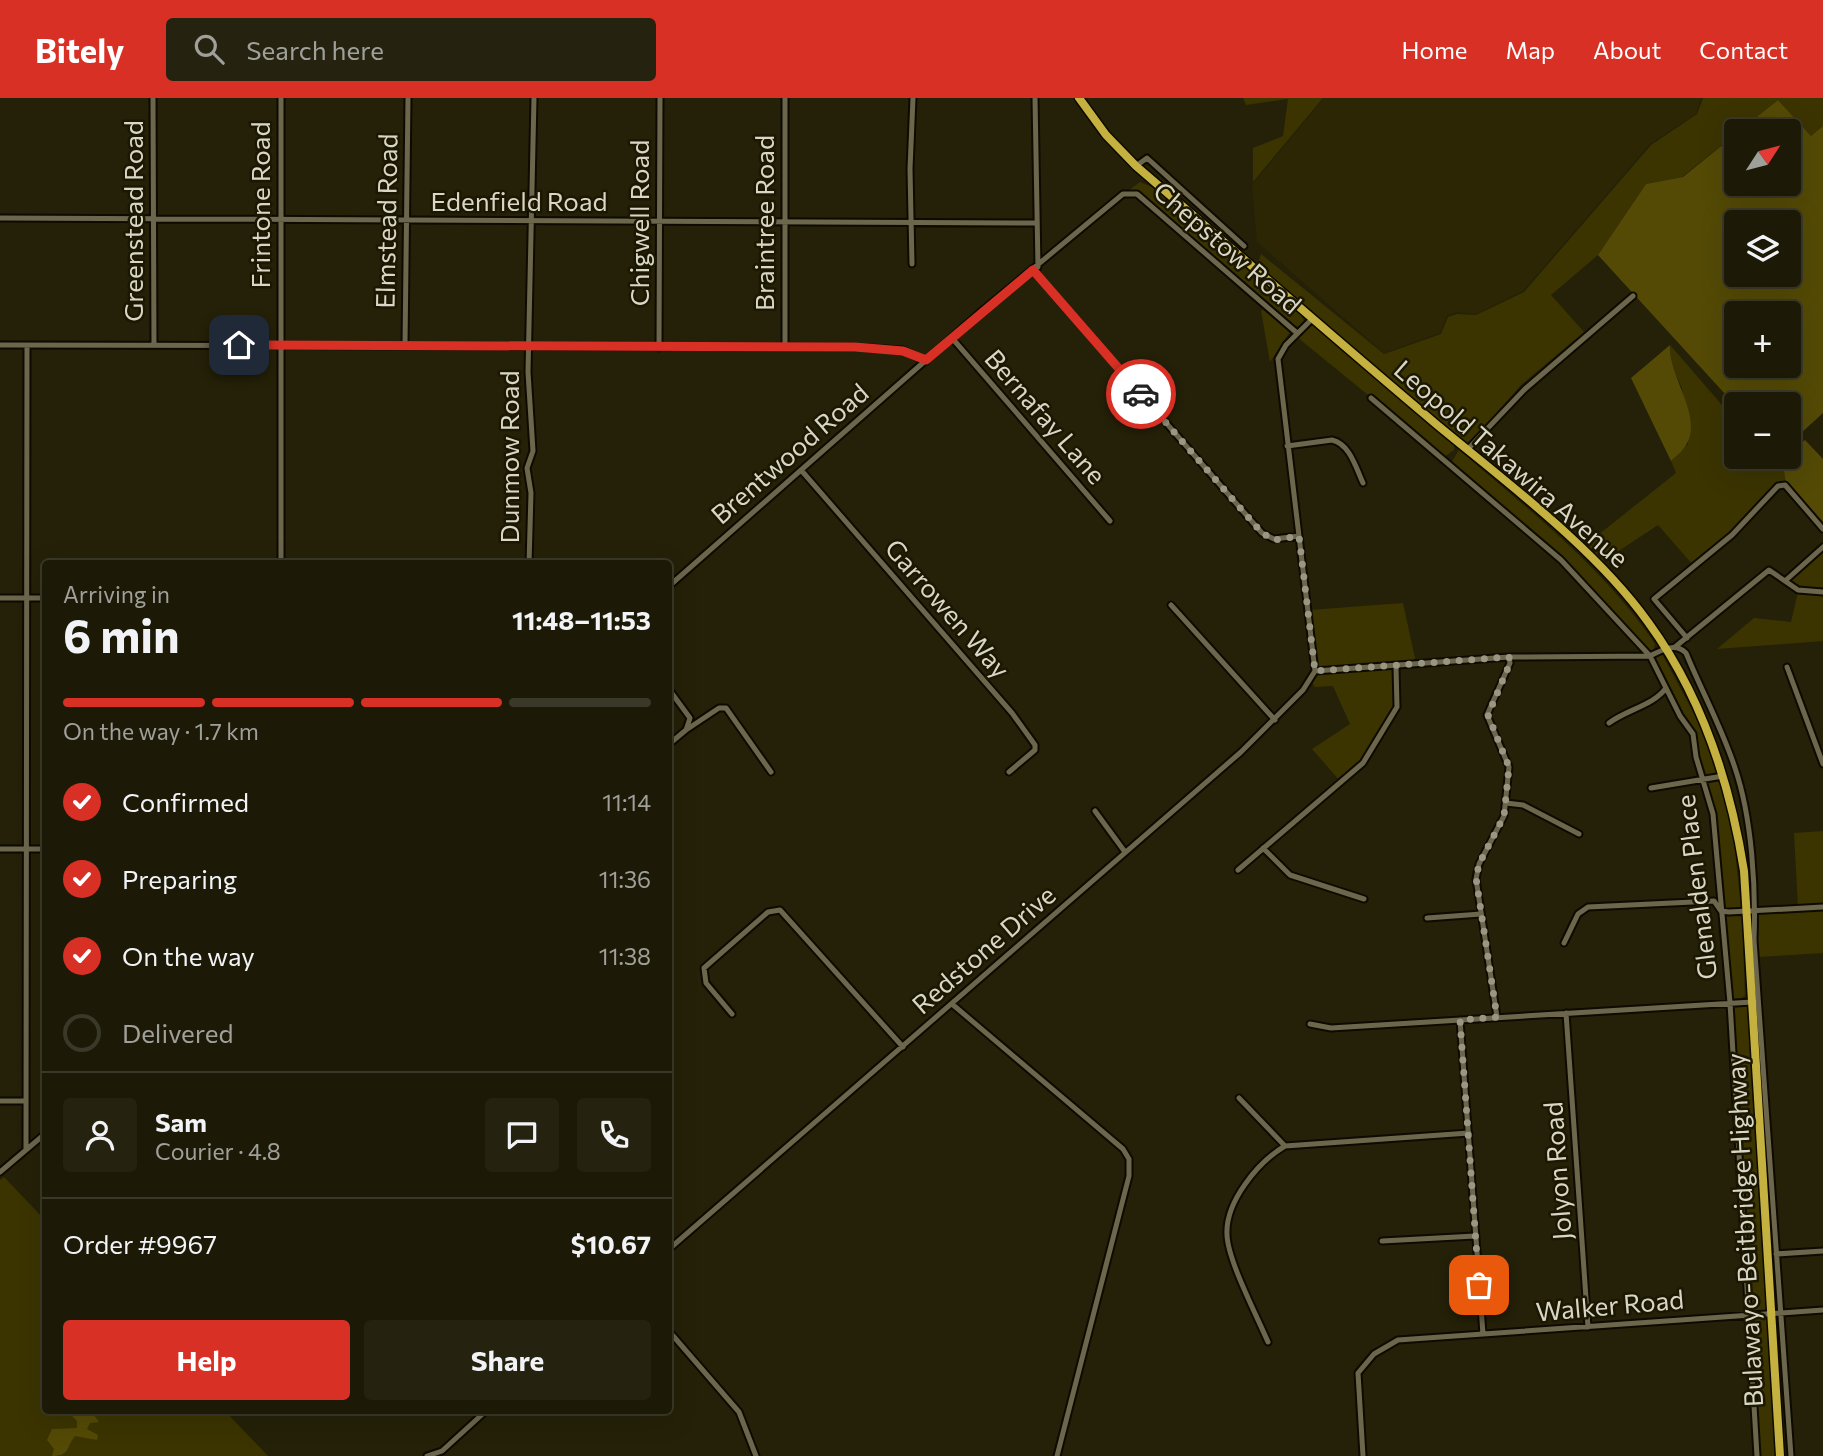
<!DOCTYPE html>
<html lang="en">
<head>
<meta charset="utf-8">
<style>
  :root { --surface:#1c1906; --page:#252210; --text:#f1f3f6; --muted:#a0a09b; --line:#3a3828; --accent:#d93025 }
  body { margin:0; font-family:Commissioner,sans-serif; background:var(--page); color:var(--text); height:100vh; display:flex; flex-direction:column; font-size:26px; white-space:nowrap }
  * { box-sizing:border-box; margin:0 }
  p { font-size:23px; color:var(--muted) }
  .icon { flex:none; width:38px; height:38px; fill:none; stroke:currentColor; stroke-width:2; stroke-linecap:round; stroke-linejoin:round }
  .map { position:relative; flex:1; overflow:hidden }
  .details { position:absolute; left:42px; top:462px; width:630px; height:854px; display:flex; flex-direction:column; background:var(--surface); border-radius:7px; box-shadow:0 7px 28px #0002,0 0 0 2px var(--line) }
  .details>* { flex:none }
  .needle { width:46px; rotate:54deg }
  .fabs { position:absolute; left:1724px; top:21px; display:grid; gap:14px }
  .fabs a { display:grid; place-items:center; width:77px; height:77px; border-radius:7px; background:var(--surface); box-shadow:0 7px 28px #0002,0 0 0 2px var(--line); font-size:35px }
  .pin { position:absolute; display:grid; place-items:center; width:60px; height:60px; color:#fff; margin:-30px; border-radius:14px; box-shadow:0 4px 10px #0006 }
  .courier { position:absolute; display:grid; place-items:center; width:70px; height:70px; margin:-35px; border:5px solid #d93025; border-radius:50%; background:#fff; color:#222; box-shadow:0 2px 9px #0007 }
  .summary em { font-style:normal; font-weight:700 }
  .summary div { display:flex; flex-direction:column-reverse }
  .summary { display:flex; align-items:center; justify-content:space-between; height:119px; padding:0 21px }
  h1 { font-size:46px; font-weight:700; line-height:52px }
  .bar { display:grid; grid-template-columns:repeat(4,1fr); gap:10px 7px; align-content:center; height:84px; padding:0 21px }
  .bar i { height:9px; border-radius:5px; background:var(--line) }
  .bar .on { background:var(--accent) }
  .bar p { grid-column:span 4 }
  .line { display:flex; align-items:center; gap:18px; padding:0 21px; border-top:2px solid var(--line) }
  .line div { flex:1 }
  .round { display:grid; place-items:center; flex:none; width:74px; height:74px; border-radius:7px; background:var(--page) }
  ol { padding:0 21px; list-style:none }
  li { display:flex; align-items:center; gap:21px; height:77px }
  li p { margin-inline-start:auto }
  li .icon { padding:7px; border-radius:50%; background:var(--accent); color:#fff; stroke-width:4 }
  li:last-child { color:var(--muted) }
  li i { width:38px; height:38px; border:4px solid var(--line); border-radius:50% }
  .cta { display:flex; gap:14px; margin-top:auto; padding:14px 21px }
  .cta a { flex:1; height:80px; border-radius:7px; background:var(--accent); color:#fff; font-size:28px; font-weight:700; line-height:80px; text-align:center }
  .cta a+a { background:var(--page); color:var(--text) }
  header { display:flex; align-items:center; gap:42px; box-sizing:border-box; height:98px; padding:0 35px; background:var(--accent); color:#fff }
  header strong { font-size:33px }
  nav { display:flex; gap:38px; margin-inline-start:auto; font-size:24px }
  .search { width:490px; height:63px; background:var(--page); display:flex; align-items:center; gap:18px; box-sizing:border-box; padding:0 24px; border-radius:7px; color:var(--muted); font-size:26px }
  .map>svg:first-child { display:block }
  .built { fill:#2c2605 }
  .green { fill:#3b3400 }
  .forest { fill:#544a06; fill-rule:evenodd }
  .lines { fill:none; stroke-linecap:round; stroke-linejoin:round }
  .minor-casing { stroke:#0e0a00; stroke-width:9 }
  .highway-casing { stroke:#0e0a00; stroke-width:11 }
  .minor { stroke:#6b664c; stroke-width:5 }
  .highway { stroke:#c4b140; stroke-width:8 }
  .done { stroke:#999784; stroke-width:7; stroke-dasharray:0 12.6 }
  .route { stroke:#d93025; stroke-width:9 }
  .labels { text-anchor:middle; stroke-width:5; stroke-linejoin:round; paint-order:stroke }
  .street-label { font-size:26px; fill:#d8d6c7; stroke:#1c1701 }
</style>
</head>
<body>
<header>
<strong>Bitely</strong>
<div class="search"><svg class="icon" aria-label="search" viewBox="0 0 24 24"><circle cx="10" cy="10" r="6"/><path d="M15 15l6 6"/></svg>Search here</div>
<nav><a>Home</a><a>Map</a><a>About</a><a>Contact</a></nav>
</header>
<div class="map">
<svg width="1823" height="1358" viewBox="0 0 1823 1358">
  <rect width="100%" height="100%" fill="#252108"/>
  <!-- built -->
  <path class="built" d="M1324,0H1701L1696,16L1650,46L1523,193L1476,216L1456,214L1447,218L1440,235L1384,255L1257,144L1252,87Z"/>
  <!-- green -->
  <path class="green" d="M1243,0H1323L1253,84V50L1283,38L1288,1L1246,7Z
    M1703,0H1823V28L1811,38L1778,2L1682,79L1646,86L1598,157L1551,197L1584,234L1521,287L1470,345L1466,346L1257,169L1261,156L1384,256L1441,236L1448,219L1457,216L1476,217L1524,194L1651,47L1697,16Z
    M1140,84L1152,89L1301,217L1304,223L1301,228L1292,229L1137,95L1128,93Z
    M1263,211L1290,234L1270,264L1261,213Z
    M1307,227H1312L1454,347V352L1444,359L1297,239Z
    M1670,247L1736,323V359H1771L1778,364L1782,361L1786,386L1777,387L1731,436L1693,467L1658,427L1599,466L1583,449L1676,375L1671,363L1688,346L1682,290L1668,261Z
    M1459,352C1529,412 1603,469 1655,546L1654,551L1650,554L1562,461L1451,365Z
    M1823,451V493L1798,491L1787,483Z
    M1798,494L1823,496V543L1717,551L1754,520L1791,524Z
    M1403,505L1415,560L1413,564L1317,569L1310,512Z
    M1662,556L1702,631L1716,675L1703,678L1694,636L1654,562Z
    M1391,570L1397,605L1394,612L1357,668L1340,683L1312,651L1350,626L1333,588L1315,589L1311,584L1321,575Z
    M1719,683L1733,734L1741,810L1738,812L1722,810L1714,717L1706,686Z
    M1823,733V807L1798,809L1794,735Z
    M1823,812V855L1758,859L1757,819L1760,816Z
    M1723,815L1742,819L1745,897L1742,900L1731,901Z
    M1747,905L1766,1213L1750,1217L1731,906Z
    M4,1079L45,1122L46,1312L225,1313L268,1358H0V1082Z
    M1767,1218L1776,1358H1759L1751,1221Z"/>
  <!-- forest -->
  <path class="forest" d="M1778,2L1811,38L1823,28V315L1789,346L1788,306L1736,308L1598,157L1646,86L1683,79L1736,36V86H1788V33H1739ZM1736,124H1788V177H1736ZM1788,215V268H1736V215Z
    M1670,247C1667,276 1704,319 1686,347C1683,353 1676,358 1671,363L1631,280Z
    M1805,342L1823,361V428L1786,386L1782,361Z
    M78,1313L94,1317L99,1324L90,1325L87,1331L98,1337L97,1342L75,1338C66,1349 70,1358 52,1358L54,1351L47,1342L52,1331L77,1330V1323L70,1316Z"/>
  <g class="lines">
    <!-- minor casing -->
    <g class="minor-casing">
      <path id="minor" d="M153,0L154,247
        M281,0V466
        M785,0V249
        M1035,0L1038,169
        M1136,68L1147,60L1244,148
        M0,120L1037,125
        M912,166L910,71L913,0
        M1033,172L1262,435L1274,441L1299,438
        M1312,221L1286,247L1278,261L1315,573
        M952,240L1110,423
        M0,247L855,249L903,252L926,263
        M405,247L408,0
        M659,250L660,0
        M1371,300L1561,462L1650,558L1680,618L1693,636L1696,659L1713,716L1730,905L1757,1358
        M1287,348L1332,342C1350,346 1356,370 1363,385
        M1468,351L1525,291L1633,198
        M801,372L1012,615L1035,647V652L1009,674
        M529,466L531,395L527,370L533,353L528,274L534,0
        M1785,483L1823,449
        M668,489L983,212L1123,96H1137L1297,235
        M0,500H46
        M1171,507L1275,622
        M1687,540L1654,501L1732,437L1778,388L1785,387L1823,431
        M1675,549L1769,472L1798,492L1823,494
        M1787,569L1823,666
        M1315,573L1509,559L1650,558C1662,552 1675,544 1686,555C1702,594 1722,630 1735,670C1752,720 1756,790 1754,842L1791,1358
        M668,590L690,620L686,632L668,647
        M1609,625C1626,612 1654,607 1666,590
        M686,632L719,610H726L771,674
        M1651,690L1723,678
        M1506,705L1523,707L1579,736
        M1095,713L1125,754
        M1263,750L1290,777L1364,801
        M0,751H46
        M1238,772L1363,665L1397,609L1396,568
        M1427,820L1481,816
        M1564,845L1578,816L1588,809L1714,803L1721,813L1729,814L1823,809
        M952,906L1123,1051L1129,1061V1078L1057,1358
        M1566,915L1588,1229
        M732,916L706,885L704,870L768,814L780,812L903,949
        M1497,919L1476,781L1479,766L1504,718L1509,669L1487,617L1510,565L1509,559
        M1460,922L1483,1236
        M1310,926L1331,930L1752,904
        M1239,1000L1285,1048L1469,1035
        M0,1003H25
        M26,1051L27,248
        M0,1074L46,1035
        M1382,1143L1475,1138
        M668,1152L1241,654L1303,592L1315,573
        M1776,1156L1823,1153
        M668,1232L739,1314L756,1358
        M1268,1244C1257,1218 1228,1163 1227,1137C1225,1104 1258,1064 1285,1048
        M427,1358L442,1353L487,1312
        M1363,1358L1358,1275L1374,1256L1398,1242L1823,1212"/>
    </g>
    <!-- highway casing -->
    <g class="highway-casing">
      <path id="highway" d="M1079,0L1106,37L1136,68C1236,154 1335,241 1436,326C1506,384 1596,451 1648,524C1702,598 1730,684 1744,773L1780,1358"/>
    </g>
    <!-- minor -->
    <use href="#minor" class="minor"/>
    <!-- highway -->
    <use href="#highway" class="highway"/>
  </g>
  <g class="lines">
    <!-- done -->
    <path class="done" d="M1141,296L1262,435L1274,442L1299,438L1315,573L1509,559L1510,565L1488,617L1509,669L1504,718L1479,766L1476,780L1497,919L1460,922L1479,1187"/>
    <!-- route -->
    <path class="route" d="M239,247L855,249L903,253L926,262L1033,172L1141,296"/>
  </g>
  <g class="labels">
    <!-- street labels -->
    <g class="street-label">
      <text x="519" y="113">Edenfield Road</text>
      <text transform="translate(261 107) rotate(-90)" y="9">Frintone Road</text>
      <text transform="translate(134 123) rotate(-90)" y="9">Greenstead Road</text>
      <text transform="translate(387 123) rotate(-89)" y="9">Elmstead Road</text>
      <text transform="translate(640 125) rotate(-90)" y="9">Chigwell Road</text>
      <text transform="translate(765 125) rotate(-90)" y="9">Braintree Road</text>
      <text transform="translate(1227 150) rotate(41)" y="9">Chepstow Road</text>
      <text transform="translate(1045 319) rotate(49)" y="9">Bernafay Lane</text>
      <text transform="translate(790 356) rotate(-41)" y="9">Brentwood Road</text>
      <text transform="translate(510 359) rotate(-90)" y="9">Dunmow Road</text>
      <text transform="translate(1511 366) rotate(41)" y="9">Leopold Takawira Avenue</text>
      <text transform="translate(947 511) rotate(49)" y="9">Garrowen Way</text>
      <text transform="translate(1697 789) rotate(-97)" y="9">Glenalden Place</text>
      <text transform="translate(984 852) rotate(-41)" y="9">Redstone Drive</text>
      <text transform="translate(1558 1073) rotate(-94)" y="9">Jolyon Road</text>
      <text transform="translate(1745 1132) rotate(-93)" y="9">Bulawayo-Beitbridge Highway</text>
      <text transform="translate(1610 1208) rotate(-5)" y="9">Walker Road</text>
    </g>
  </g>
</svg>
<div class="fabs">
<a><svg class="needle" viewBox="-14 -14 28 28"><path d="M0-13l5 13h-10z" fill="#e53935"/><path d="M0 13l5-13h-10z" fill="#a0a09b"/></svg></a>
<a><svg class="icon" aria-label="layers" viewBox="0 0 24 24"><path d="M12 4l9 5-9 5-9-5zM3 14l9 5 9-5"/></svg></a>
<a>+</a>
<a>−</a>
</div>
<div class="pin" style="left:1479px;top:1187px;background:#ea580c"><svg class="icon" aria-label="bag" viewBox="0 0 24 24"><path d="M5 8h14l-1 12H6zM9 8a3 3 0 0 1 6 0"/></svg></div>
<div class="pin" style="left:239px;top:247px;background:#1f2937"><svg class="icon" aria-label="home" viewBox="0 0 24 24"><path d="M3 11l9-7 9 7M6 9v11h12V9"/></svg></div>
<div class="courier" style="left:1141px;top:296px"><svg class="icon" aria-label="car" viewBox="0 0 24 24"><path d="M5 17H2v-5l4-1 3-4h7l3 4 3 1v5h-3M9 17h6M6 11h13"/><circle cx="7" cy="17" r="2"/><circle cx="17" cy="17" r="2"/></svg></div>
<section class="details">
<div class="summary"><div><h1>6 min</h1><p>Arriving in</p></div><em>11:48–11:53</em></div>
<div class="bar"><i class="on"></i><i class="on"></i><i class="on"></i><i></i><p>On the way · 1.7 km</p></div>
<ol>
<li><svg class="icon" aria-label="check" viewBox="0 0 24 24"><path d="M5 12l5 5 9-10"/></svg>Confirmed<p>11:14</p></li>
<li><svg class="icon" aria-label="check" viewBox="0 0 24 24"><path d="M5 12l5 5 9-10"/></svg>Preparing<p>11:36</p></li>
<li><svg class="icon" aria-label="check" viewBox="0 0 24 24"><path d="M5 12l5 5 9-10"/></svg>On the way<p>11:38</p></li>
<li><i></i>Delivered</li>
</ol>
<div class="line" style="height:126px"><a class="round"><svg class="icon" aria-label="person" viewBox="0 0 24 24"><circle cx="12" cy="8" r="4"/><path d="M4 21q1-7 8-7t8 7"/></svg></a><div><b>Sam</b><p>Courier · 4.8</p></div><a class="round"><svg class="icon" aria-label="chat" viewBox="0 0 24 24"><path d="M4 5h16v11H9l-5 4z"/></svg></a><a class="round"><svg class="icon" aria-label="phone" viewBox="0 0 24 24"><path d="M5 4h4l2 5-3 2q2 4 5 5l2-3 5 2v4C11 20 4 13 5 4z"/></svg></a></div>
<div class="line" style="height:91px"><div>Order #9967</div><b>$10.67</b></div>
<div class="cta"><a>Help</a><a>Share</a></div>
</section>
</div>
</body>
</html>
